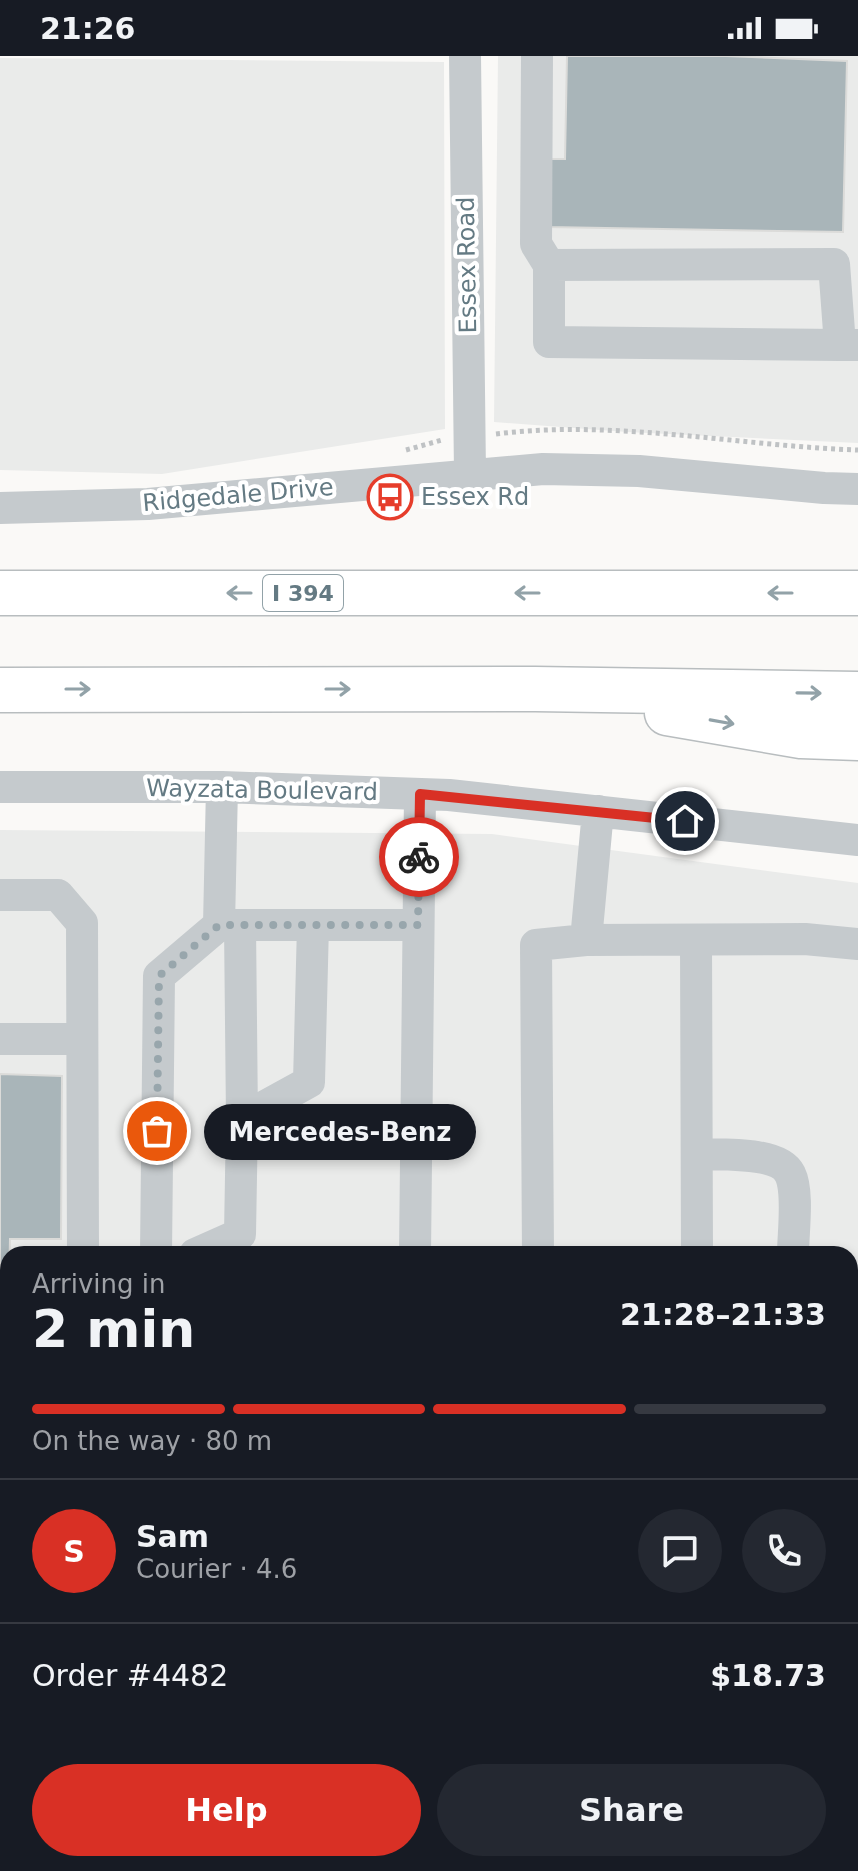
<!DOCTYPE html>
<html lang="en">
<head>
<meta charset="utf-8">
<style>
  :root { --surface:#171b24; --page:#242831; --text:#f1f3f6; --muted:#9ea1a6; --line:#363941; --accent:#d93025 }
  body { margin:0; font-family:"DejaVu Sans",sans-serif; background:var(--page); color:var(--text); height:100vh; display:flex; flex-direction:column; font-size:30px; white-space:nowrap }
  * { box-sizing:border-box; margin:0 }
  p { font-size:26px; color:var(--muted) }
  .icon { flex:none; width:44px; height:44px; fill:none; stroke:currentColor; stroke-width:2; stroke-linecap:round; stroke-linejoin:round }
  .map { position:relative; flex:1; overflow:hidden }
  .panel { position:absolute; left:0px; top:1190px; width:858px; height:626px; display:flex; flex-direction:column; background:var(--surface); border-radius:24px 24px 0 0; box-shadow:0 4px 12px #0003 }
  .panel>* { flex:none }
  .pin { position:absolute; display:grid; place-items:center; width:68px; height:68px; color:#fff; margin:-34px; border:4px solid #fff; border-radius:50%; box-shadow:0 2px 8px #0007 }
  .courier { position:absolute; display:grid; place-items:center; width:80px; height:80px; margin:-40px; border:6px solid #d93025; border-radius:50%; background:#fff; color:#222; box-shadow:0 2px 10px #0007 }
  .bubble { position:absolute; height:56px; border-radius:28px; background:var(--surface); box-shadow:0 4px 12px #0003; font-size:26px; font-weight:700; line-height:56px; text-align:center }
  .headline em { font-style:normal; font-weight:700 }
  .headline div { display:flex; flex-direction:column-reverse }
  .headline { display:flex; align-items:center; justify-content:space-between; height:136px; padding:0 32px }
  h1 { font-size:52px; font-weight:700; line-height:60px }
  .bar { display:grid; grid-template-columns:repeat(4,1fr); gap:12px 8px; align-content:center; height:96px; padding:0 32px }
  .bar i { height:10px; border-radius:6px; background:var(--line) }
  .bar .active { background:var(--accent) }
  .bar p { grid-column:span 4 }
  .line { display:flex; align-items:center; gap:20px; padding:0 32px; border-top:2px solid var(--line) }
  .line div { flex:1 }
  .round { display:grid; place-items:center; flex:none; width:84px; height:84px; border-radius:42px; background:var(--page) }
  .action { display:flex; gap:16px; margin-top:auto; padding:16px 32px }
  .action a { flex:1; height:92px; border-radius:48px; background:var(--accent); color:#fff; font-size:32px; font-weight:700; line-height:92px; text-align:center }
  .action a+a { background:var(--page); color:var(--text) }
  .status { display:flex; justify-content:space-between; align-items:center; height:56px; padding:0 40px; background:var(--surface); direction:ltr }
  .status svg { height:22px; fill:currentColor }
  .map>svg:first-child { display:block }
  .built { fill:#eaebea }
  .green { fill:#dce2d8 }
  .building { fill:#a9b5b9; stroke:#dbdbd9; stroke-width:2 }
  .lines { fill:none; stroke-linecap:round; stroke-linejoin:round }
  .highway-casing { stroke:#b8bdbf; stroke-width:47 }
  .path { stroke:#bfc2c4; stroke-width:5; stroke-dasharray:4 4; stroke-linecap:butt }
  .minor { stroke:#c5cacd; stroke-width:32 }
  .highway { stroke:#fff; stroke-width:44 }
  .oneway { stroke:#92a2a8 }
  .done { stroke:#98a6ac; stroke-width:8; stroke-dasharray:0 14.4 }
  .route { stroke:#d93025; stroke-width:10 }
  .labels { text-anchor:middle; stroke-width:8; stroke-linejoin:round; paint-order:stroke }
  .shield { fill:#fff; stroke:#92a2a8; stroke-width:2 }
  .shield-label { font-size:22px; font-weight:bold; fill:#647a83 }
  .street-label { font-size:24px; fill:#647a83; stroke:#fff }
  .poi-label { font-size:24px; fill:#647a83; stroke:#fff; text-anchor:start }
</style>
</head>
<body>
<div class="status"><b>21:26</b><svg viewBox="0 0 49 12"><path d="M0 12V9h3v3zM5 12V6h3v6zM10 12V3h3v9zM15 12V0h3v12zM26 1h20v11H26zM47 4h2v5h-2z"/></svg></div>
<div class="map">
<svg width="858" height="1815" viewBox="0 0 858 1815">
  <rect width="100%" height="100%" fill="#faf9f7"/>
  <!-- built -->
  <path class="built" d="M498,0H858V387L627,376L494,366Z
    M0,2L444,6L445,373L162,418L0,414Z
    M0,774L492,778L858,827V1256H850V1198H8V1537H0Z"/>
  <!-- green -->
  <path class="green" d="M850,1800L858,1805L857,1815H478V1808H850Z"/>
  <!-- building -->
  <path class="building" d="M567,0H726L847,5L843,176L548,171L550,103H565Z
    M0,1018L62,1020L61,1183H10L7,1302L0,1301Z"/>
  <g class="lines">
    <!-- highway casing -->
    <g class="highway-casing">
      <path id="highway" d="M0,537H858
        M0,634L535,633L858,638
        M667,657L801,680L858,682"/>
    </g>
    <!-- path -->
    <path class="path" d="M496,378C616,363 738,390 858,394
      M406,394L442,384
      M608,1808L609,1815
      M841,1815V1808"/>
    <!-- minor -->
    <path class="minor" d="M465,0L470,417
      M537,0L536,188L549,209
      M840,289L834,208L549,209V286L840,289H858
      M0,452L148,448L543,413L639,415L824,432L858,433
      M0,731H222L449,739L858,784
      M598,755L586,884L805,883L858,888
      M0,839H58L82,867L83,1198
      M219,869H418
      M240,869L242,1063
      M696,884L697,1198
      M0,983H82
      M697,1098C720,1099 779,1095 790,1118C799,1136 793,1177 793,1198
      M156,1198L159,920L219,869L222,731
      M195,1198L240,1178L242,1063L309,1026L313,869
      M415,1198L420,738
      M538,1198L536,889L586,884
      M0,1412H8
      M0,1494H8
      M216,1815V1808"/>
    <!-- highway -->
    <use href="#highway" class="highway"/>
  </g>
  <!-- one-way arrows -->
  <defs><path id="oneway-shaft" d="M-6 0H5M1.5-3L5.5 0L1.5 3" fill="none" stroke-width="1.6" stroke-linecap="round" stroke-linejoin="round" transform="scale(2)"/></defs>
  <g class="oneway">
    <use href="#oneway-shaft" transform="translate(239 537) rotate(180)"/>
    <use href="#oneway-shaft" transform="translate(527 537) rotate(180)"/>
    <use href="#oneway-shaft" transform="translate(780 537) rotate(180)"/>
    <use href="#oneway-shaft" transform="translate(78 633)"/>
    <use href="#oneway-shaft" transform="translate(338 633)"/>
    <use href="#oneway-shaft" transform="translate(809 637) rotate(1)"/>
    <use href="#oneway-shaft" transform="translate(722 666) rotate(10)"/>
  </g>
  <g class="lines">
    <!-- done -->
    <path class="done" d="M157,1075L159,920L219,869H418L419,801"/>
    <!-- route -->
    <path class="route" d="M419,801L420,738L685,765"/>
  </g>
  <!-- icons -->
  <defs>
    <g id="bus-ring" transform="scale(2.3)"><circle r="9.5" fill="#fff" stroke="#e63d2b" stroke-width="1.5"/><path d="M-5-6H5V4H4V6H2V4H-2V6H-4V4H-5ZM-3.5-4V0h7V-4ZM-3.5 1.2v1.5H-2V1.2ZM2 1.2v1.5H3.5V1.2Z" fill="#e63d2b"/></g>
  </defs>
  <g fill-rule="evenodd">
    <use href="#bus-ring" x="390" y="441"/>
  </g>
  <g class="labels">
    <!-- shield labels -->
    <rect class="shield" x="263" y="519" width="80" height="36" rx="6"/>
    <g class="shield-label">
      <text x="303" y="545">I 394</text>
    </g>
    <!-- street labels -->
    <g class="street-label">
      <text transform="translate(467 209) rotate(-91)" y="8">Essex Road</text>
      <text transform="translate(238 439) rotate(-5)" y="8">Ridgedale Drive</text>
      <text transform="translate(262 734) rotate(1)" y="8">Wayzata Boulevard</text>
    </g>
    <!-- poi labels -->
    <g class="poi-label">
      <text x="421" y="449">Essex Rd</text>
    </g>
  </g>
</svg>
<div class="pin" style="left:157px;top:1075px;background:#ea580c"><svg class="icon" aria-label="bag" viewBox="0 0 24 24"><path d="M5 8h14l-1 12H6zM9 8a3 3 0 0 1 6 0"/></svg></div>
<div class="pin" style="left:685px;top:765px;background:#1f2937"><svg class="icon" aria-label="home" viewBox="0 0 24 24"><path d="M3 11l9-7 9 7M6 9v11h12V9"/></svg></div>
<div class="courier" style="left:419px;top:801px"><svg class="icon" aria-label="bike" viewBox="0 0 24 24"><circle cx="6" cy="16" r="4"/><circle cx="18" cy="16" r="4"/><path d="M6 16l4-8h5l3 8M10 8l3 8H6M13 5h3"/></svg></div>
<div class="bubble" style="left:204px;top:1048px;width:272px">Mercedes-Benz</div>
<section class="panel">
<div class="headline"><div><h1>2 min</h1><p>Arriving in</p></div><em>21:28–21:33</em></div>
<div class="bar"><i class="active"></i><i class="active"></i><i class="active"></i><i></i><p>On the way · 80 m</p></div>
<div class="line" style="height:144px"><b class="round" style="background:var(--accent);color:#fff">S</b><div><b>Sam</b><p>Courier · 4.6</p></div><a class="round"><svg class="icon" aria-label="chat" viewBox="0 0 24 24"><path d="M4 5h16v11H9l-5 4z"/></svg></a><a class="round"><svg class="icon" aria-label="phone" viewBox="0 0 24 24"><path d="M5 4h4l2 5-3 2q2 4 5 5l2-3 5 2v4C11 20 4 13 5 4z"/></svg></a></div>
<div class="line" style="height:104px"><div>Order #4482</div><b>$18.73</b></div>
<div class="action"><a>Help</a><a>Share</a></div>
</section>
</div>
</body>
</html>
